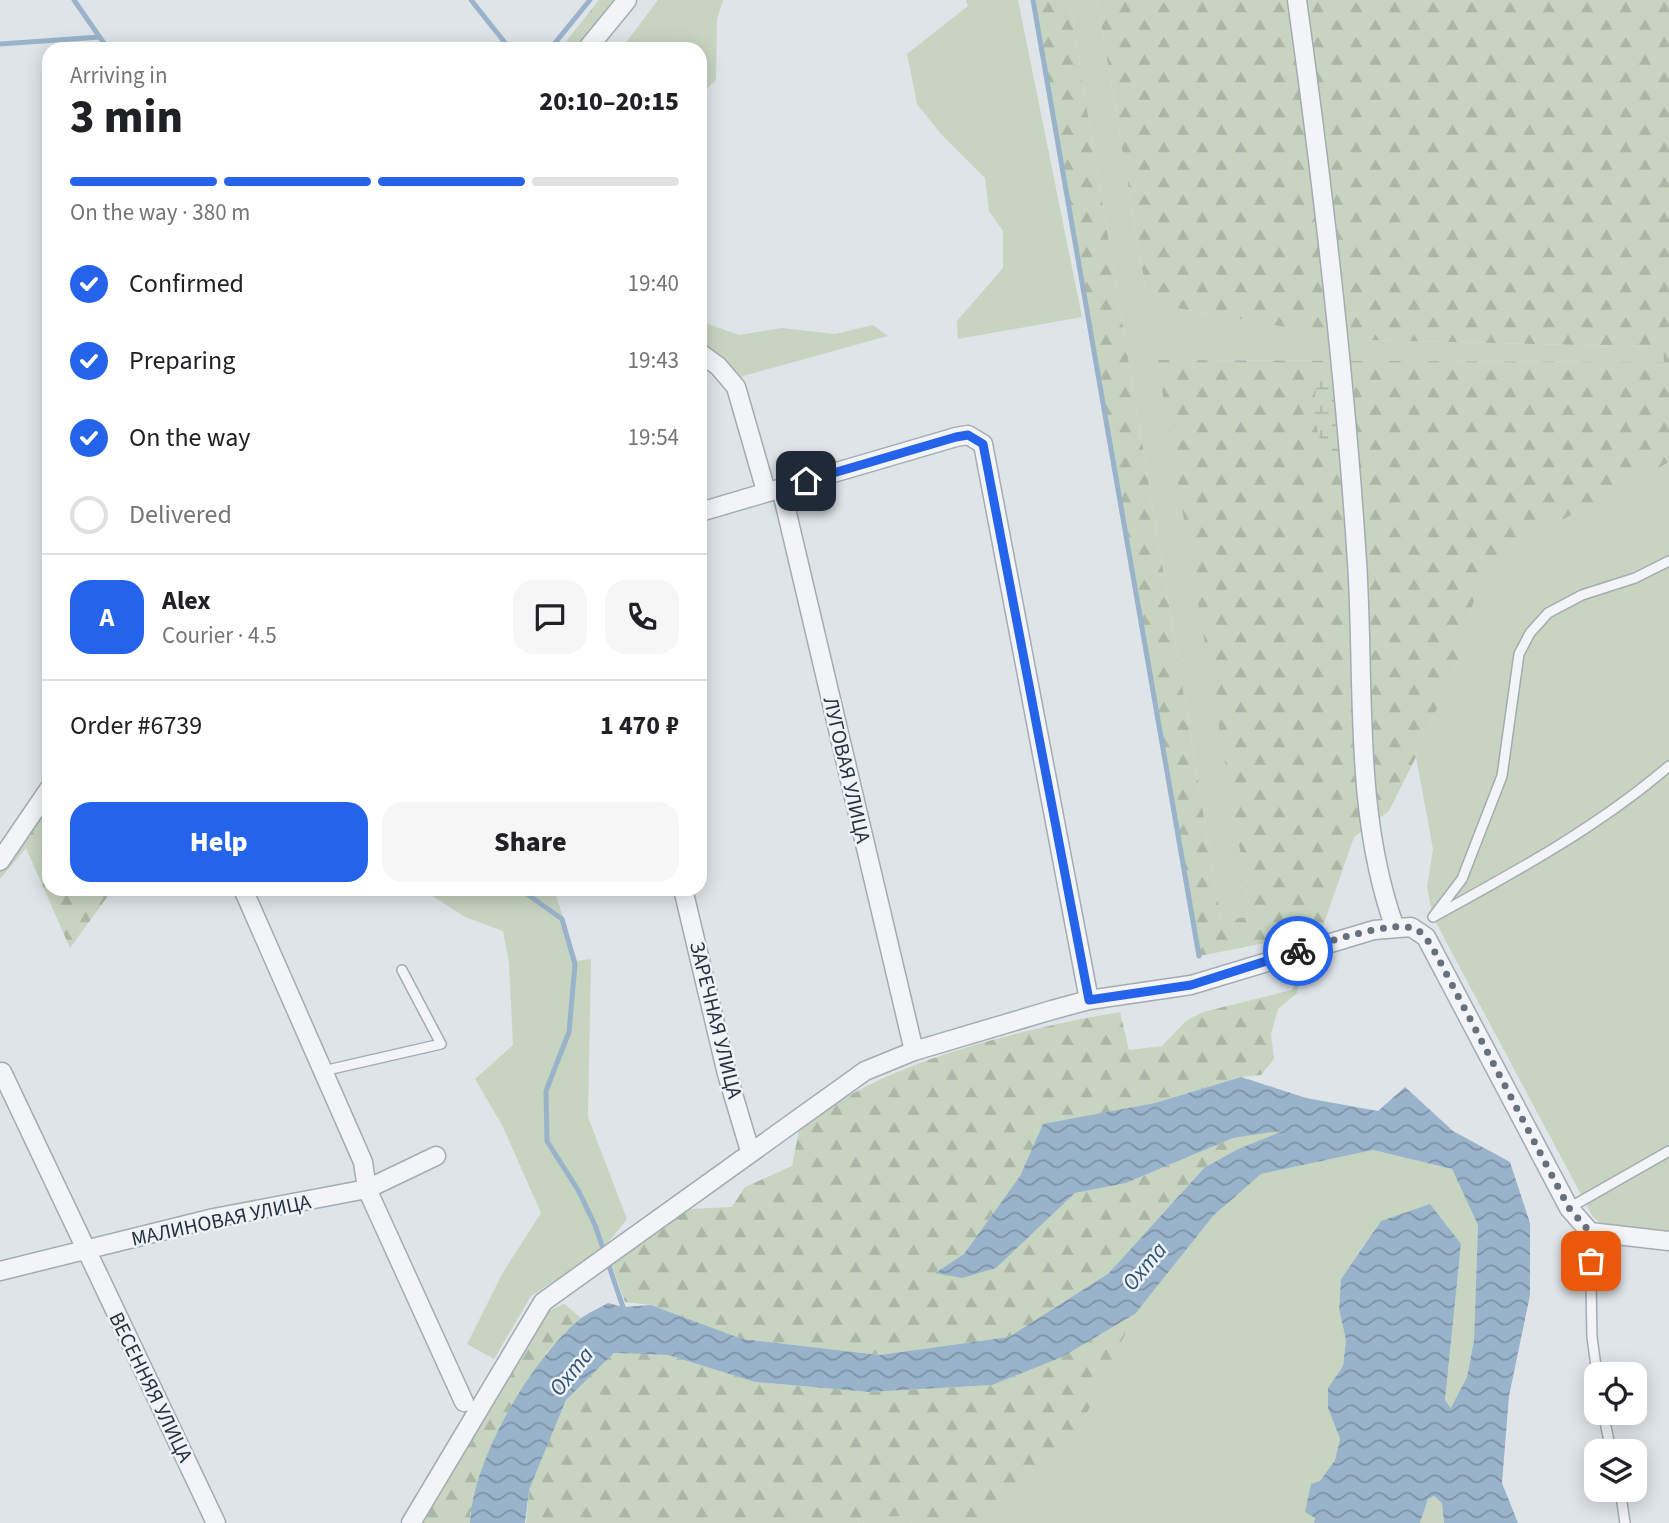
<!DOCTYPE html>
<html lang="en">
<head>
<meta charset="utf-8">
<style>
  :root { --surface:#fff; --page:#f6f6f6; --text:#202124; --muted:#757577; --line:#e0e0e0; --accent:#2563eb }
  body { margin:0; font-family:"Source Sans 3",sans-serif; background:var(--page); color:var(--text); height:100vh; display:flex; flex-direction:column; font-size:26px; white-space:nowrap }
  * { box-sizing:border-box; margin:0 }
  p { font-size:23px; color:var(--muted) }
  .icon { flex:none; width:38px; height:38px; fill:none; stroke:currentColor; stroke-width:2; stroke-linecap:round; stroke-linejoin:round }
  .map { position:relative; flex:1; overflow:hidden }
  .panel { position:absolute; left:42px; top:42px; width:665px; height:854px; display:flex; flex-direction:column; background:var(--surface); border-radius:21px; box-shadow:0 4px 18px #0003 }
  .panel>* { flex:none }
  .tools { position:absolute; left:1584px; top:1362px; display:grid; gap:14px }
  .tools a { display:grid; place-items:center; width:63px; height:63px; border-radius:14px; background:var(--surface); box-shadow:0 4px 18px #0003; font-size:35px }
  .pin { position:absolute; display:grid; place-items:center; width:60px; height:60px; color:#fff; margin:-30px; border-radius:14px; box-shadow:0 4px 10px #0006 }
  .courier { position:absolute; display:grid; place-items:center; width:70px; height:70px; margin:-35px; border:5px solid #2563eb; border-radius:50%; background:#fff; color:#222; box-shadow:0 2px 9px #0007 }
  .headline em { font-style:normal; font-weight:800 }
  .headline div { display:flex; flex-direction:column-reverse }
  .headline { display:flex; align-items:center; justify-content:space-between; height:119px; padding:0 28px }
  h1 { font-size:46px; font-weight:800; line-height:52px }
  .bar { display:grid; grid-template-columns:repeat(4,1fr); gap:10px 7px; align-content:center; height:84px; padding:0 28px }
  .bar i { height:9px; border-radius:5px; background:var(--line) }
  .bar .on { background:var(--accent) }
  .bar p { grid-column:span 4 }
  .line { display:flex; align-items:center; gap:18px; padding:0 28px; border-top:2px solid var(--line) }
  .line div { flex:1 }
  .round { display:grid; place-items:center; flex:none; width:74px; height:74px; border-radius:21px; background:var(--page) }
  ol { padding:0 28px; list-style:none }
  li { display:flex; align-items:center; gap:21px; height:77px }
  li p { margin-inline-start:auto }
  li .icon { padding:7px; border-radius:50%; background:var(--accent); color:#fff; stroke-width:4 }
  li:last-child { color:var(--muted) }
  li i { width:38px; height:38px; border:4px solid var(--line); border-radius:50% }
  .action { display:flex; gap:14px; margin-top:auto; padding:14px 28px }
  .action a { flex:1; height:80px; border-radius:21px; background:var(--accent); color:#fff; font-size:28px; font-weight:800; line-height:80px; text-align:center }
  .action a+a { background:var(--page); color:var(--text) }
  .map>svg:first-child { display:block }
  .green { fill:#c6d4c0 }
  .forest { fill:url(#forest-firs) }
  .wetland { fill:url(#wetland-marsh) }
  .water { fill:url(#water-waves) }
  .lines { fill:none; stroke-linecap:round; stroke-linejoin:round }
  .stream { stroke:#99b3cb; stroke-width:5 }
  .service-casing { stroke:#a4abb3; stroke-width:12 }
  .minor-casing { stroke:#a4abb3; stroke-width:21 }
  .service { stroke:#f2f4f7; stroke-width:9 }
  .minor { stroke:#f2f4f7; stroke-width:18 }
  .done { stroke:#67707c; stroke-width:7; stroke-dasharray:0 12.6 }
  .route { stroke:#2563eb; stroke-width:9 }
  .labels { text-anchor:middle; stroke-width:5; stroke-linejoin:round; paint-order:stroke }
  .street-label { font-size:21px; fill:#273241; stroke:#eff3f7 }
  .water-label { font-size:23px; font-style:italic; fill:#2f5277; stroke:#eff3f7 }
</style>
</head>
<body>
<div class="map">
<svg width="1669" height="1523" viewBox="0 0 1669 1523">
  <defs>
    <pattern id="forest-firs" width="22" height="20" patternUnits="userSpaceOnUse" patternTransform="scale(1.75)"><rect width="22" height="20" fill="#c6d4c0"/><path d="M5 1l3.5 6h-7zM16 11l3.5 6h-7z" fill="#aab6a6"/></pattern>
    <pattern id="wetland-marsh" width="20" height="14" patternUnits="userSpaceOnUse" patternTransform="scale(1.75)"><rect width="20" height="14" fill="#c6d4c0"/><path d="M1 5h8M5 5V1M11 12h8M15 12V8" fill="none" stroke="#aab6a6"/></pattern>
    <pattern id="water-waves" width="16" height="10" patternUnits="userSpaceOnUse" patternTransform="scale(1.75)"><rect width="16" height="10" fill="#99b3cb"/><path d="M0 5q4-4 8 0t8 0" fill="none" stroke="#7d92a6"/></pattern>
  </defs>
  <rect width="100%" height="100%" fill="#dfe4e9"/>
  <!-- green -->
  <path class="green" d="M658,0H723L717,19L716,80L700,95V49H621Z
    M966,0H1018L1082,317L958,339L957,321L1003,268V231L989,211L985,178L941,134L917,104L907,54L968,6Z
    M1069,0H1097L1148,303L1360,340L1663,347L1664,362L1158,360L1251,916L1221,921Z
    M700,321L739,335L782,328L835,334L873,325L888,336L725,381L700,363Z
    M1669,461V1236L1602,1224L1593,1217L1433,917L1427,887L1433,849L1416,757L1463,648L1479,578L1547,523Z
    M429,889H554L577,961L591,959L588,1117L627,1219L603,1249L531,1296L494,1359L467,1344L502,1274L541,1213L502,1125L475,1079L513,1045L509,963L503,931L465,917L431,895Z
    M1373,1150L1452,1169L1478,1225L1474,1340L1467,1377L1452,1409L1445,1400L1461,1244L1381,1221L1341,1279L1339,1309L1346,1340L1343,1366L1328,1388V1408L1340,1439L1335,1460L1320,1481L1314,1523H994L1005,1491L1068,1452L1135,1314L1214,1215L1261,1174Z
    M1434,1496L1442,1503L1444,1523H1420L1428,1499Z
    M907,1516L912,1523H858L880,1517Z"/>
  <!-- forest -->
  <path class="forest" d="M599,0H618L578,49H560Z
    M1033,0H1069L1221,921L1251,916L1157,360L1664,362L1663,347L1360,340L1148,303L1097,0H1669V462L1549,527L1479,578L1463,648L1416,757L1389,811L1354,837L1321,932L1199,956Z
    M49,771V889H113L70,948L26,848L0,879V844Z
    M1304,963L1297,993L1278,1009L1271,1034L1274,1059L1261,1075L1241,1077L1155,1103L1043,1125L1020,1176L964,1254L936,1272L996,1268L1075,1193L1126,1183L1233,1138L1290,1129L1238,1149L1204,1168L1109,1273L1009,1337L881,1355L742,1339L651,1305L625,1302L611,1263L690,1209L732,1207L745,1187L792,1166L799,1130C814,1119 830,1106 847,1097C923,1053 1034,1027 1120,1012L1129,1050L1162,1046L1186,1021L1203,1012L1292,990L1294,986L1290,967Z
    M564,1304L581,1318L546,1353L470,1513V1523H421L546,1312Z
    M1135,1314L1068,1452L1006,1491L994,1523H912L907,1516L880,1517L857,1523H526L529,1490L566,1400L614,1353L668,1355L755,1382L869,1392L991,1385L1062,1357Z"/>
  <!-- wetland -->
  <path class="wetland" d="M1331,367L1338,382L1344,455L1336,470C1316,449 1302,384 1331,367Z"/>
  <!-- water -->
  <path class="water" d="M1241,1077L1306,1098L1378,1111L1405,1087L1453,1131L1510,1162L1530,1223V1295L1509,1396L1502,1483L1518,1523H1444L1442,1503L1434,1496L1428,1499L1420,1523H1314L1315,1518L1305,1512L1311,1484L1320,1481L1335,1460L1340,1439L1328,1408V1388L1343,1366L1346,1340L1339,1309L1341,1279L1381,1221L1430,1204L1461,1244L1445,1400L1451,1408L1467,1377L1474,1340L1478,1225L1452,1169L1373,1150L1261,1174L1214,1215L1135,1314L1062,1357L992,1385L869,1392L755,1382L668,1355L614,1353L566,1400L529,1490L525,1523H470C473,1459 531,1360 580,1319C588,1313 599,1308 608,1303L623,1307L651,1305L742,1339L880,1355L1009,1337L1109,1273L1204,1168L1238,1149L1286,1130L1233,1138L1126,1183L1075,1193L996,1268L962,1278L935,1273L964,1254L1020,1176L1043,1124L1155,1103Z"/>
  <g class="lines">
    <!-- stream -->
    <path class="stream" d="M74,0L108,49
      M471,0L510,49
      M1033,0L1199,956
      M0,44L100,37
      M550,49L590,0
      M520,889L562,919L575,964L569,1032L546,1091L547,1141L578,1190L595,1225L623,1307"/>
    <!-- service casing -->
    <g class="service-casing">
      <path id="service" d="M1669,561L1635,578L1582,595L1548,613L1530,633L1519,654L1502,776L1462,879L1433,917C1515,872 1598,827 1669,766
        M323,1071L441,1044L402,970
        M1569,1208L1669,1151
        M1590,1232L1592,1337L1597,1374
        M1603,1412L1611,1451
        M1620,1489L1625,1523"/>
    </g>
    <!-- minor casing -->
    <g class="minor-casing">
      <path id="minor" d="M1297,0C1323,187 1345,374 1357,562C1365,684 1353,812 1395,928
        M587,49L627,0
        M700,353L718,366L736,387L766,491
        M781,488L914,1051
        M700,512L956,437L968,435L983,444L1089,1000
        M0,861L49,789
        M243,889L363,1162L367,1189L464,1402
        M683,889L727,1074L750,1151
        M2,1072L216,1523
        M0,1271L214,1218L367,1189L436,1156
        M411,1523L543,1302L865,1071L914,1051L1052,1010L1089,1000L1191,985L1374,930L1411,927L1426,937L1569,1208L1590,1232L1669,1241"/>
    </g>
    <!-- service -->
    <use href="#service" class="service"/>
    <!-- minor -->
    <use href="#minor" class="minor"/>
  </g>
  <g class="lines">
    <!-- done -->
    <path class="done" d="M1298,951C1322,944 1394,919 1415,929C1425,933 1430,945 1436,954L1569,1208L1590,1232L1591,1261"/>
    <!-- route -->
    <path class="route" d="M806,481L956,437L968,435L983,444L1089,1000L1191,985L1298,951"/>
  </g>
  <g class="labels">
    <!-- street labels -->
    <g class="street-label">
      <text transform="translate(847 770) rotate(77)" y="7">ЛУГОВАЯ УЛИЦА</text>
      <text transform="translate(716 1020) rotate(76)" y="7">ЗАРЕЧНАЯ УЛИЦА</text>
      <text transform="translate(221 1220) rotate(-12)" y="7">МАЛИНОВАЯ УЛИЦА</text>
      <text transform="translate(151 1387) rotate(64)" y="7">ВЕСЕННЯЯ УЛИЦА</text>
    </g>
    <!-- water labels -->
    <g class="water-label">
      <text transform="translate(1144 1266) rotate(-50)" y="8">Охта</text>
      <text transform="translate(571 1371) rotate(-51)" y="8">Охта</text>
    </g>
  </g>
</svg>
<div class="tools">
<a><svg class="icon" aria-label="locate" viewBox="0 0 24 24"><circle cx="12" cy="12" r="6"/><path d="M12 2v4M12 18v4M2 12h4M18 12h4"/></svg></a>
<a><svg class="icon" aria-label="layers" viewBox="0 0 24 24"><path d="M12 4l9 5-9 5-9-5zM3 14l9 5 9-5"/></svg></a>
</div>
<div class="pin" style="left:1591px;top:1261px;background:#ea580c"><svg class="icon" aria-label="bag" viewBox="0 0 24 24"><path d="M5 8h14l-1 12H6zM9 8a3 3 0 0 1 6 0"/></svg></div>
<div class="pin" style="left:806px;top:481px;background:#1f2937"><svg class="icon" aria-label="home" viewBox="0 0 24 24"><path d="M3 11l9-7 9 7M6 9v11h12V9"/></svg></div>
<div class="courier" style="left:1298px;top:951px"><svg class="icon" aria-label="bike" viewBox="0 0 24 24"><circle cx="6" cy="16" r="4"/><circle cx="18" cy="16" r="4"/><path d="M6 16l4-8h5l3 8M10 8l3 8H6M13 5h3"/></svg></div>
<section class="panel">
<div class="headline"><div><h1>3 min</h1><p>Arriving in</p></div><em>20:10–20:15</em></div>
<div class="bar"><i class="on"></i><i class="on"></i><i class="on"></i><i></i><p>On the way · 380 m</p></div>
<ol>
<li><svg class="icon" aria-label="check" viewBox="0 0 24 24"><path d="M5 12l5 5 9-10"/></svg>Confirmed<p>19:40</p></li>
<li><svg class="icon" aria-label="check" viewBox="0 0 24 24"><path d="M5 12l5 5 9-10"/></svg>Preparing<p>19:43</p></li>
<li><svg class="icon" aria-label="check" viewBox="0 0 24 24"><path d="M5 12l5 5 9-10"/></svg>On the way<p>19:54</p></li>
<li><i></i>Delivered</li>
</ol>
<div class="line" style="height:126px"><b class="round" style="background:var(--accent);color:#fff">A</b><div><b>Alex</b><p>Courier · 4.5</p></div><a class="round"><svg class="icon" aria-label="chat" viewBox="0 0 24 24"><path d="M4 5h16v11H9l-5 4z"/></svg></a><a class="round"><svg class="icon" aria-label="phone" viewBox="0 0 24 24"><path d="M5 4h4l2 5-3 2q2 4 5 5l2-3 5 2v4C11 20 4 13 5 4z"/></svg></a></div>
<div class="line" style="height:91px"><div>Order #6739</div><b>1 470 ₽</b></div>
<div class="action"><a>Help</a><a>Share</a></div>
</section>
</div>
</body>
</html>
